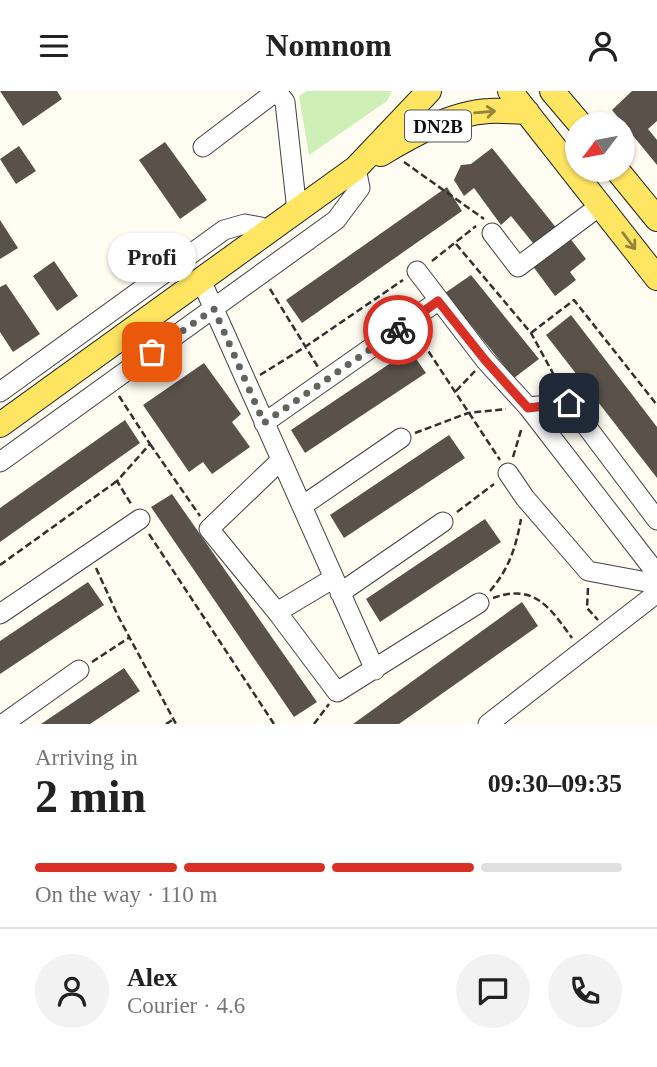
<!DOCTYPE html>
<html lang="en">
<head>
<meta charset="utf-8">
<style>
  :root { --surface:#fff; --page:#f2f2f2; --text:#222; --muted:#767676; --line:#e0e0e0; --accent:#d93025 }
  body { margin:0; font-family:"Times New Roman",serif; background:var(--page); color:var(--text); height:100vh; display:flex; flex-direction:column; font-size:26px; white-space:nowrap }
  * { box-sizing:border-box; margin:0 }
  p { font-size:23px; color:var(--muted) }
  .icon { flex:none; width:38px; height:38px; fill:none; stroke:currentColor; stroke-width:2; stroke-linecap:round; stroke-linejoin:round }
  .map { position:relative; height:633px; overflow:hidden }
  .side { display:flex; flex-direction:column; background:var(--surface); flex:1 }
  .side>* { flex:none }
  .needle { width:46px; rotate:238deg }
  .fabs { position:absolute; left:565px; top:21px; display:grid; gap:14px }
  .fabs a { display:grid; place-items:center; width:70px; height:70px; border-radius:50%; background:var(--surface); box-shadow:0 2px 5px #0004; font-size:35px }
  .pin { position:absolute; display:grid; place-items:center; width:60px; height:60px; color:#fff; margin:-30px; border-radius:14px; box-shadow:0 4px 10px #0006 }
  .courier { position:absolute; display:grid; place-items:center; width:70px; height:70px; margin:-35px; border:5px solid #d93025; border-radius:50%; background:#fff; color:#222; box-shadow:0 2px 9px #0007 }
  .bubble { position:absolute; height:49px; border-radius:24px; background:var(--surface); box-shadow:0 2px 5px #0004; font-size:23px; font-weight:700; line-height:49px; text-align:center }
  .overview em { font-style:normal; font-weight:700 }
  .overview div { display:flex; flex-direction:column-reverse }
  .overview { display:flex; align-items:center; justify-content:space-between; height:119px; padding:0 35px }
  h1 { font-size:46px; font-weight:700; line-height:52px }
  .bar { display:grid; grid-template-columns:repeat(4,1fr); gap:10px 7px; align-content:center; height:84px; padding:0 35px }
  .bar i { height:9px; border-radius:5px; background:var(--line) }
  .bar .active { background:var(--accent) }
  .bar p { grid-column:span 4 }
  .line { display:flex; align-items:center; gap:18px; padding:0 35px; border-top:2px solid var(--line) }
  .line div { flex:1 }
  .round { display:grid; place-items:center; flex:none; width:74px; height:74px; border-radius:37px; background:var(--page) }
  header { display:flex; justify-content:space-between; align-items:center; height:91px; padding:0 35px; background:var(--surface); font-size:32px; font-weight:700 }
  .map>svg:first-child { display:block }
  .green { fill:#ceefb5 }
  .building { fill:#59514a }
  .lines { fill:none; stroke-linecap:round; stroke-linejoin:round }
  .minor-casing { stroke:#424242; stroke-width:21 }
  .major-casing { stroke:#202020; stroke-width:26 }
  .path { stroke:#313131; stroke-width:2.5; stroke-dasharray:7 3.5; stroke-linecap:butt }
  .minor { stroke:#fff; stroke-width:19 }
  .major { stroke:#ffe561; stroke-width:24 }
  .oneway { stroke:#93853c }
  .done { stroke:#63625e; stroke-width:7; stroke-dasharray:0 12.6 }
  .route { stroke:#d93025; stroke-width:9 }
  .labels { text-anchor:middle; stroke-width:7; stroke-linejoin:round; paint-order:stroke }
  .shield { fill:#fff; stroke:#575757; stroke-width:2 }
  .shield-label { font-size:19px; font-weight:bold; fill:#0f0f0f }
</style>
</head>
<body>
<header><svg class="icon" aria-label="menu" viewBox="0 0 24 24"><path d="M4 6h16M4 12h16M4 18h16"/></svg>Nomnom<svg class="icon" aria-label="person" viewBox="0 0 24 24"><circle cx="12" cy="8" r="4"/><path d="M4 21q1-7 8-7t8 7"/></svg></header>
<div class="map">
<svg width="657" height="633" viewBox="0 0 657 633">
  <rect width="100%" height="100%" fill="#fffdf1"/>
  <!-- green -->
  <path class="green" d="M307,0H392L387,10L309,64L299,5Z"/>
  <!-- building -->
  <path class="building" d="M0,0H57L62,8L23,35Z
    M632,0H657V30L648,38L657,49V74L612,19Z
    M165,51L207,109L180,128L139,69Z
    M19,55L36,80L16,93L0,68Z
    M492,57L558,139L537,157L511,125L501,134L474,97L464,105L454,89L461,74L471,73Z
    M447,96L462,120L302,232L286,209Z
    M0,129L18,157L0,168Z
    M569,146L586,168L570,181L576,189L555,205L532,174Z
    M54,170L78,205L57,220L33,185Z
    M471,184L539,268L514,287L445,202Z
    M6,193L40,243L13,261L0,241V196Z
    M571,224L657,336V387L546,244Z
    M410,259L426,282L305,362L291,339Z
    M204,272L241,323L232,331L250,356L212,383L203,371L189,381L143,314Z
    M125,329L140,352L0,451V417Z
    M449,344L465,367L344,447L330,424Z
    M172,403L317,611L294,626L151,416Z
    M485,428L501,451L380,531L366,508Z
    M88,491L104,514L0,583V550Z
    M522,511L538,535L399,633H353Z
    M124,577L140,600L90,633H41Z"/>
  <g class="lines">
    <!-- minor casing -->
    <g class="minor-casing">
      <path id="minor" d="M203,56L270,5L278,2L285,11L297,120
        M492,142L518,176L601,114
        M417,180L485,269L528,316L569,312L657,429
        M201,189L375,579
        M0,301L224,139L245,133L261,136L266,143
        M528,316L657,483
        M264,332L438,210
        M281,369L209,438L277,521L337,601L479,512
        M0,371L336,129L360,97L356,77
        M508,382L525,407L588,480L657,493
        M302,415L401,347
        M340,502L443,431
        M277,521L334,487
        M0,523L140,428
        M3,633L79,579
        M488,633L657,502"/>
    </g>
    <!-- major casing -->
    <g class="major-casing">
      <path id="major" d="M510,0L657,187
        M552,0L580,33
        M381,63C412,44 452,22 489,20C501,19 515,21 527,21
        M617,79L657,128
        M0,334L356,77L429,0"/>
    </g>
    <!-- path -->
    <path class="path" d="M404,71L484,128
      M456,153L531,242L561,297
      M432,170L476,135
      M270,198L318,276
      M531,242L574,209L657,314
      M417,243L500,369
      M260,284L305,256L403,189
      M456,300L475,280
      M119,305L150,353L117,390L131,413
      M415,342L468,322L506,318
      M150,353L200,425
      M513,366L522,336
      M457,421L494,393
      M149,443L274,633
      M0,474L117,390
      M96,477L118,525L176,633
      M588,497L587,517L598,529
      M490,500C509,478 516,456 521,428
      M493,507C535,492 550,517 572,547
      M92,571L130,546
      M166,633L174,628
      M314,633L329,613"/>
    <!-- minor -->
    <use href="#minor" class="minor"/>
    <!-- major -->
    <use href="#major" class="major"/>
  </g>
  <!-- one-way arrows -->
  <defs><path id="oneway-shaft" d="M-6 0H5M1.5-3L5.5 0L1.5 3" fill="none" stroke-width="1.6" stroke-linecap="round" stroke-linejoin="round" transform="scale(1.75)"/></defs>
  <g class="oneway">
    <use href="#oneway-shaft" transform="translate(485 21) rotate(-5)"/>
    <use href="#oneway-shaft" transform="translate(629 150) rotate(53)"/>
  </g>
  <g class="lines">
    <!-- done -->
    <path class="done" d="M152,261L214,218L264,332L398,239"/>
    <!-- route -->
    <path class="route" d="M398,239L438,210L485,269L528,317L569,312"/>
  </g>
  <g class="labels">
    <!-- shield labels -->
    <rect class="shield" x="405" y="19.5" width="66" height="31" rx="5"/>
    <g class="shield-label">
      <text x="438" y="42">DN2B</text>
    </g>
  </g>
</svg>
<div class="fabs">
<a><svg class="needle" viewBox="-14 -14 28 28"><path d="M0-13l5 13h-10z" fill="#e53935"/><path d="M0 13l5-13h-10z" fill="#767676"/></svg></a>
</div>
<div class="pin" style="left:152px;top:261px;background:#ea580c"><svg class="icon" aria-label="bag" viewBox="0 0 24 24"><path d="M5 8h14l-1 12H6zM9 8a3 3 0 0 1 6 0"/></svg></div>
<div class="pin" style="left:569px;top:312px;background:#1f2937"><svg class="icon" aria-label="home" viewBox="0 0 24 24"><path d="M3 11l9-7 9 7M6 9v11h12V9"/></svg></div>
<div class="courier" style="left:398px;top:239px"><svg class="icon" aria-label="bike" viewBox="0 0 24 24"><circle cx="6" cy="16" r="4"/><circle cx="18" cy="16" r="4"/><path d="M6 16l4-8h5l3 8M10 8l3 8H6M13 5h3"/></svg></div>
<div class="bubble" style="left:108px;top:142px;width:88px">Profi</div>
</div>
<section class="side">
<div class="overview"><div><h1>2 min</h1><p>Arriving in</p></div><em>09:30–09:35</em></div>
<div class="bar"><i class="active"></i><i class="active"></i><i class="active"></i><i></i><p>On the way · 110 m</p></div>
<div class="line" style="height:126px"><a class="round"><svg class="icon" aria-label="person" viewBox="0 0 24 24"><circle cx="12" cy="8" r="4"/><path d="M4 21q1-7 8-7t8 7"/></svg></a><div><b>Alex</b><p>Courier · 4.6</p></div><a class="round"><svg class="icon" aria-label="chat" viewBox="0 0 24 24"><path d="M4 5h16v11H9l-5 4z"/></svg></a><a class="round"><svg class="icon" aria-label="phone" viewBox="0 0 24 24"><path d="M5 4h4l2 5-3 2q2 4 5 5l2-3 5 2v4C11 20 4 13 5 4z"/></svg></a></div>
</section>
</body>
</html>
